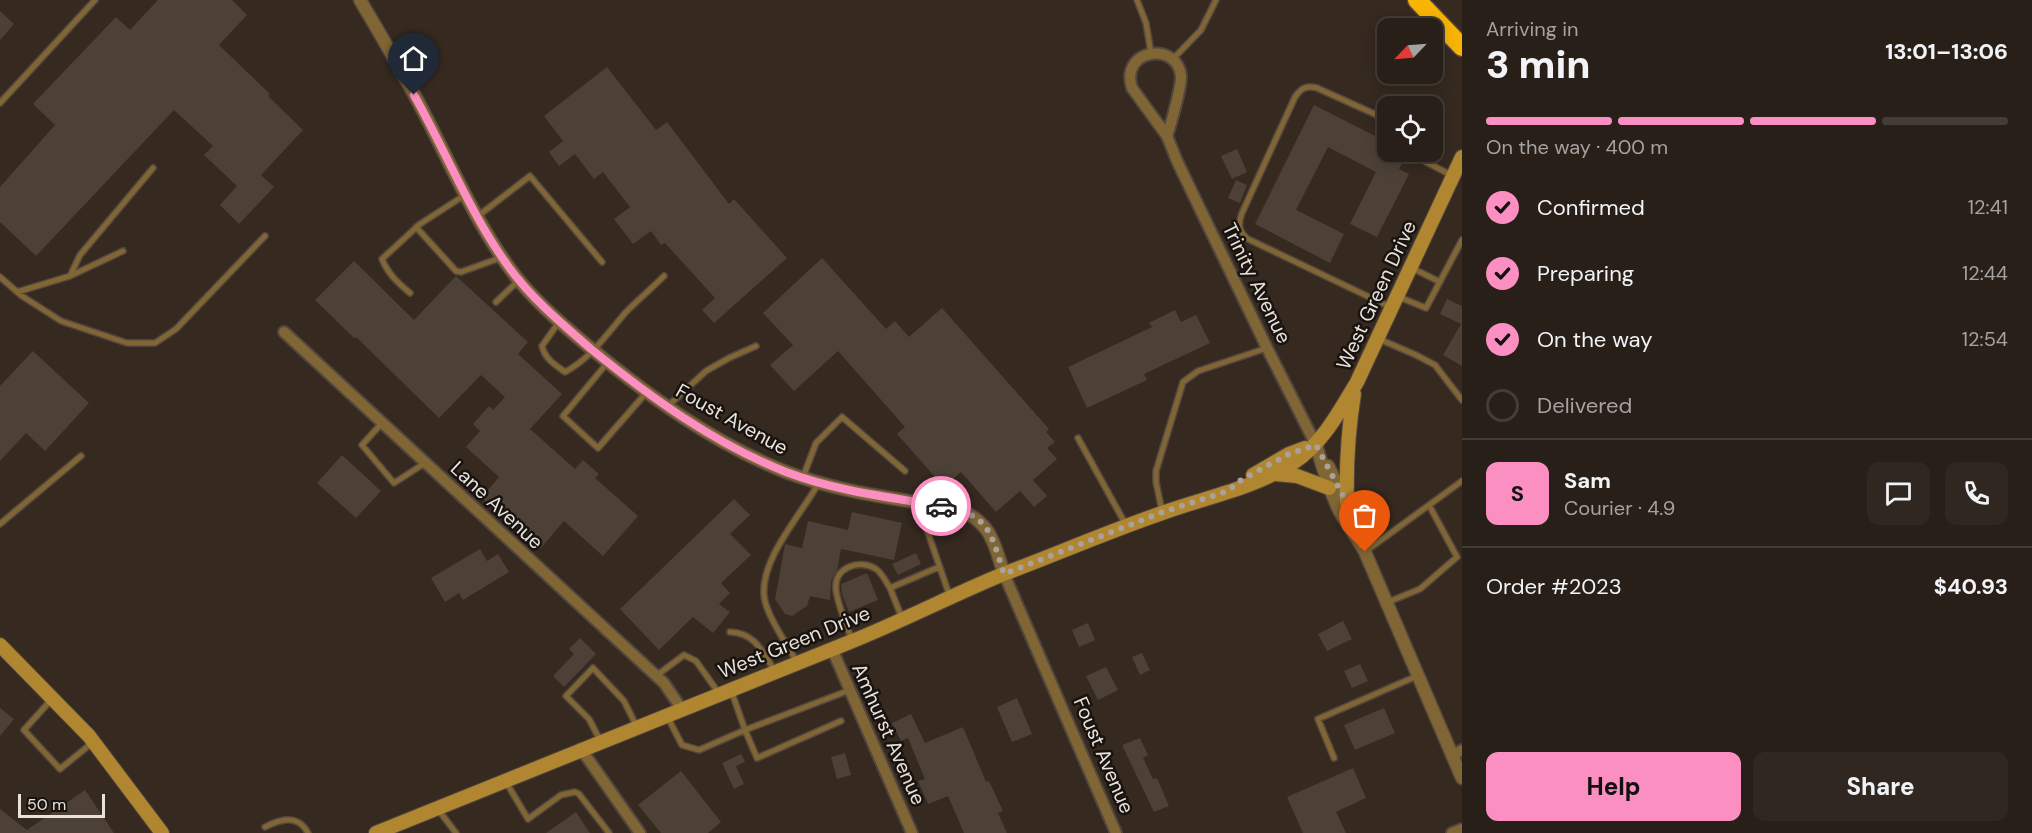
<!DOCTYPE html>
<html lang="en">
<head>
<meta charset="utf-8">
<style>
  :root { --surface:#281f18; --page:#302721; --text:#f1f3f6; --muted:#a5a2a2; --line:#443d37; --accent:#fc8fc1 }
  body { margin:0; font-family:"DM Sans",sans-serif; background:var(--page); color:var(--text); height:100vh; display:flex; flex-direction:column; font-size:22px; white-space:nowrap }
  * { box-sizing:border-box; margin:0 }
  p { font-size:20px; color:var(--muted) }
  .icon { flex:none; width:33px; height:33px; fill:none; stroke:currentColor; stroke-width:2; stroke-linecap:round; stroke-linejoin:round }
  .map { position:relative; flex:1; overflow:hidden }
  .side { display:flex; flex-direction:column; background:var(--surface); width:570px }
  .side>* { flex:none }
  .needle { width:39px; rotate:245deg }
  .fabs { position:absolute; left:1377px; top:18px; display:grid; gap:12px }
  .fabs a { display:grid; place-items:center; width:66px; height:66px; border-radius:12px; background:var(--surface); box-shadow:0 3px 15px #0003,0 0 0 2px var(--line); font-size:30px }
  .scale { position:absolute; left:18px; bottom:15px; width:87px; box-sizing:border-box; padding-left:6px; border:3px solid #e9e1dc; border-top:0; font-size:16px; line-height:21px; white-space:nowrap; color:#e9e1dc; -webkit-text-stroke:4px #18130f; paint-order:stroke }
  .pin { position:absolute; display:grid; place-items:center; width:51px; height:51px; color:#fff; margin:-62px -26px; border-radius:50% 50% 50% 0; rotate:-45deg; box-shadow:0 0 6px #0007 }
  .pin .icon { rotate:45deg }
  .courier { position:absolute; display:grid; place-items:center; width:60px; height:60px; margin:-30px; border:4px solid #fc8fc1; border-radius:50%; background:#fff; color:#222; box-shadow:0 2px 8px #0007 }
  .overview em { font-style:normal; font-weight:800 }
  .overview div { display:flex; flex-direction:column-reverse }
  .overview { display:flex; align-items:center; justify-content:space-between; height:102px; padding:0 24px }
  h1 { font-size:39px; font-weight:800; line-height:45px }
  .bar { display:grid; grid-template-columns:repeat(4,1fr); gap:9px 6px; align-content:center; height:72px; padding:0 24px }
  .bar i { height:8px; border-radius:4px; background:var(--line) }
  .bar .current { background:var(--accent) }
  .bar p { grid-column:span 4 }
  .line { display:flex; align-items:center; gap:15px; padding:0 24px; border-top:2px solid var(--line) }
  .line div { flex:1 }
  .round { display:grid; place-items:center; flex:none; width:63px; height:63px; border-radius:12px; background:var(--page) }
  ol { padding:0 24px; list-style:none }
  li { display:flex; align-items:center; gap:18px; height:66px }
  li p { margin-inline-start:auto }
  li .icon { padding:6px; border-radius:50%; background:var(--accent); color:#111; stroke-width:4 }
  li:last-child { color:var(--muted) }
  li i { width:33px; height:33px; border:3px solid var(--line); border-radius:50% }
  .button { display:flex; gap:12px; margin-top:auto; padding:12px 24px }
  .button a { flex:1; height:69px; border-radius:12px; background:var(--accent); color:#111; font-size:24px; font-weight:800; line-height:69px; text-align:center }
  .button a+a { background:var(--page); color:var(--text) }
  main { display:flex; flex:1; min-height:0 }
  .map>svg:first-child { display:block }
  .building { fill:#4d4037 }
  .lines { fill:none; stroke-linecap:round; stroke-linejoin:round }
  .service-casing { stroke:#52463e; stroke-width:8 }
  .minor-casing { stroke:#52463e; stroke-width:14 }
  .tertiary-casing { stroke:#52463e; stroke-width:15 }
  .secondary-casing { stroke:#52463e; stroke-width:16 }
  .motorway-casing { stroke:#52463e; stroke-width:21 }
  .service { stroke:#816635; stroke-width:5 }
  .minor { stroke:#816635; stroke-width:10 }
  .tertiary { stroke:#816635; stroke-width:12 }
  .secondary { stroke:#b18630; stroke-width:14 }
  .motorway { stroke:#f9b504; stroke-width:18 }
  .done { stroke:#aaa19a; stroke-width:6; stroke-dasharray:0 10.8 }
  .route { stroke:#fc8fc1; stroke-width:8 }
  .labels { text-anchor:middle; stroke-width:5; stroke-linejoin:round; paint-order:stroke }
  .street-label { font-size:20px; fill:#e9e1dc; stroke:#18130f }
</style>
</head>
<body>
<main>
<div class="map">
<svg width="1462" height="833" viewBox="0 0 1462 833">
  <rect width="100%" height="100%" fill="#352920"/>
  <!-- building -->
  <path class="building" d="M158,0H232L247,15L219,45L270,94L268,96L303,130L261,175L274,187L239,224L220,205L237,186L204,155L213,146L174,110L36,256L0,222V187L55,125L33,104L116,17L130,30Z
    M0,11L14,24L0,40Z
    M607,67L656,130L667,122L729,204L734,199L787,258L714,323L702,310L715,298L665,243L661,245L651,231L633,244L614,219L630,207L603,172L594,179L575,154L559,166L549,152L563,141L544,116Z
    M1314,105L1387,142L1382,152H1401L1407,154L1399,169L1409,174L1377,237L1350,224L1376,172L1328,147L1296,210L1344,234L1330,263L1255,224Z
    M1237,149L1247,172L1232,179L1221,156Z
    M1236,180L1247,185L1240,203L1228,198Z
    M822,258L886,329L895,321L909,337L942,308L1049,429L1046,432L1055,442L1047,448L1057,459L1033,480L1047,496L1034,507L1020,491L996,512L961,472L944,487L897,434L905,427L838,351L794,391L770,365L793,345L763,313Z
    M354,261L414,320L456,276L528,342L518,354L562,394L530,429L575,469L583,460L599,474L595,478L638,516L603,556L564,521L540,549L481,498L499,477L466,447L480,431L473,424L489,406L493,410L505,397L481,375L439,418L356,337L354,338L315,300Z
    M1447,299L1462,306V366L1443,355L1461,324L1440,314Z
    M1175,310L1181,322L1196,315L1210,343L1144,374L1147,380L1087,408L1068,367L1152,327L1149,323Z
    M33,351L89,403L45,451L26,433L0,461V386Z
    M342,455L381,491L356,518L317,483Z
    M734,499L750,515L730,534L751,555L721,583L730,593L719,604L730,612L713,633L693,617L659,650L620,609Z
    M852,512L902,523L894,560L841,549L837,571L831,581L830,600L810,596L807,606L792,616L785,614L775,599L785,544L802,548L808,521L848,530Z
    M480,549L487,561L498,554L509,572L463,600L459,593L445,602L431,578Z
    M916,553L921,564L898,575L892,564Z
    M867,573L878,600L849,612L842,594L841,584Z
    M1343,621L1352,639L1327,651L1318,634Z
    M1088,623L1095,640L1079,647L1072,630Z
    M580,638L596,654L564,687L553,676L574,654L569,649Z
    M1142,653L1150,670L1140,675L1132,657Z
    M1360,664L1368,681L1352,688L1344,671Z
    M1106,667L1118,690L1098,700L1086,676Z
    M1017,698L1032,734L1012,742L997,707Z
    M0,708L14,719L0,736Z
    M1384,708L1395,733L1355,750L1344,725Z
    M911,714L925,743L963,727L986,782L989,781L1003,811L998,813L1007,833H964L948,796L928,804L918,781L925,779L908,738L901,741L892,723Z
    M1140,738L1148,755L1143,758L1153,779L1157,778L1169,806L1154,812L1122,745Z
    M845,753L851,775L837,779L831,757Z
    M741,754L745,762L736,766L744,784L734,789L722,763Z
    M1353,768L1366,798L1336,812L1346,833H1303L1287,797Z
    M681,771L721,822L708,833H661L638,805Z
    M85,790L114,833H0V809L27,830Z
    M576,812L590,833H546Z"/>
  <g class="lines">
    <!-- service casing -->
    <g class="service-casing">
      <path id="service" d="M1137,0L1146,23L1151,53
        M1172,60L1201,30L1216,0
        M0,103L95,0
        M1388,120L1317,88C1307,85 1301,88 1295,97L1242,213C1238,224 1238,231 1248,239L1390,307
        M1415,152L1426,162L1451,175
        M478,216L530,176L602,262
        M416,227L456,271L461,272L500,258
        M1412,268L1440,282
        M70,276L123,251
        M0,277L22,296L61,321L127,343H155L176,329L265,236
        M17,292L70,276L80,255L153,168
        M410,293C398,283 388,274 382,259L420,224L465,195
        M1399,297L1426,308L1462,240
        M496,302L518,281
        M559,322L542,346C545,359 555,365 565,372C590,359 608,333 626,312C638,300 652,288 664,276
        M1379,339L1416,355L1435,365L1462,400
        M608,362L563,416L598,448L646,393
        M668,406L706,371L729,358L756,346
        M382,423L362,445L394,483L425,463
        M1078,438L1126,525
        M803,477L816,443L842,417L905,471
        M923,505L926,527L950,597
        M1162,511L1156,482V471L1183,382L1198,371L1267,348
        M0,524L81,456
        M1366,551L1462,481
        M1388,602L1420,589L1457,557L1429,505
        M902,618L890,588L939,567
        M730,632C755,633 762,651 774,670
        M852,640C846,624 838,606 836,590C833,568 859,558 876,569C882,573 886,582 890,588
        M797,662C787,645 765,613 764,595C761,558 801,515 818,484
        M656,676L684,655L696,661L718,692
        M51,700L24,730L60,769L92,743
        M667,716L682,745L699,750L745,730L731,690
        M841,721L757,758L745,730L850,690
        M600,740L589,719L566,696L593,668L624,701L636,725
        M1334,758L1318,719L1417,676
        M506,782L528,819L561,795L575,792L579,794L609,833
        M437,808L456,833
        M265,827C281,819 298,814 308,833"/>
    </g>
    <!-- minor casing -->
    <g class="minor-casing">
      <path id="minor" d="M1167,136C1171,124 1181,88 1181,77C1179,41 1119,48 1132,88L1167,136L1177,161L1267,348L1316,445
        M284,332L664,683L681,708
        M1004,574L1116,833
        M832,649L912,833
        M581,749L640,833
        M1453,755L1462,750
        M1452,833L1462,829"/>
    </g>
    <!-- tertiary casing -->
    <g class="tertiary-casing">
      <path id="tertiary" d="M360,0C382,37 403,73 423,111C450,163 473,217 508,266C529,296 559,322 588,346C647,395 713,443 786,472C841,493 900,499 958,509C992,523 994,543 1004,574
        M1316,445C1323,468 1329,490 1340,512C1347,525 1357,537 1365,552L1462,778
        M1328,466L1347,503L1354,527"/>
    </g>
    <!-- secondary casing -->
    <g class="secondary-casing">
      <path id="secondary" d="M1276,474L1297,476L1329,488
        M1253,475L1289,454L1305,448
        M1347,503C1346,466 1348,431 1354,394
        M0,645L89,736L162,833
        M376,833C534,768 692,705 850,642C903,621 954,594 1006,573C1059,553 1112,530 1165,512C1207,497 1255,488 1293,463C1323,443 1339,412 1357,382L1462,157"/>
    </g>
    <!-- motorway casing -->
    <g class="motorway-casing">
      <path id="motorway" d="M1417,0L1462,47"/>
    </g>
    <!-- service -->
    <use href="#service" class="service"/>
    <!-- minor -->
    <use href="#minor" class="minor"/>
    <!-- tertiary -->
    <use href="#tertiary" class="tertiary"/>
    <!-- secondary -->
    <use href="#secondary" class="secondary"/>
    <!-- motorway -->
    <use href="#motorway" class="motorway"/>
  </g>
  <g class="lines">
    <!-- done -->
    <path class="done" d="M941,506C990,515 990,531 1004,574L1163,512L1228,491L1241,480L1289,454L1316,445L1347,503L1356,534L1365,552"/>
    <!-- route -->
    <path class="route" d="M414,95C446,152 470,213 508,266C531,298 562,324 591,349C650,397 715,444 786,472C836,491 888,497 941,506"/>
  </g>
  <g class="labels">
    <!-- street labels -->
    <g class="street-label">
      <text transform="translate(1257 283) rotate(64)" y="7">Trinity Avenue</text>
      <text transform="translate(1376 295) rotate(-65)" y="7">West Green Drive</text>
      <text transform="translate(732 419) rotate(29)" y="7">Foust Avenue</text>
      <text transform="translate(497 505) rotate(43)" y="7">Lane Avenue</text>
      <text transform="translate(794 642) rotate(-22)" y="7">West Green Drive</text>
      <text transform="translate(889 734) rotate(66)" y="7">Amhurst Avenue</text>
      <text transform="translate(1104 755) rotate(67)" y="7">Foust Avenue</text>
    </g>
  </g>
</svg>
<div class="fabs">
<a><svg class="needle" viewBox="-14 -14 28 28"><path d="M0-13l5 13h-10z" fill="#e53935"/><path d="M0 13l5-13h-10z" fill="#a5a2a2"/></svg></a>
<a><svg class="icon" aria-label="locate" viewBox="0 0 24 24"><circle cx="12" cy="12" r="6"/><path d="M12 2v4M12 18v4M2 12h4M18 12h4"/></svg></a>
</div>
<div class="scale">50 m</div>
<div class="pin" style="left:1365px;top:552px;background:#ea580c"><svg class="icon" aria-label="bag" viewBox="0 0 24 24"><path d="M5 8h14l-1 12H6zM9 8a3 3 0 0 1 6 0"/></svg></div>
<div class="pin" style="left:414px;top:95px;background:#1f2937"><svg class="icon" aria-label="home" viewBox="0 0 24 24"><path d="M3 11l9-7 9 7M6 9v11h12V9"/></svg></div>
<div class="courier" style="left:941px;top:506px"><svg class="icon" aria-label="car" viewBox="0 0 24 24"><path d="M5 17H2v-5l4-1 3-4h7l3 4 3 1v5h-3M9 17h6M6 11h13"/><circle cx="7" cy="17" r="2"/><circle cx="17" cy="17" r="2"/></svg></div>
</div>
<section class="side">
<div class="overview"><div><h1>3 min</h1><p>Arriving in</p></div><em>13:01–13:06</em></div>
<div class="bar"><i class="current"></i><i class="current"></i><i class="current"></i><i></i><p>On the way · 400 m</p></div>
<ol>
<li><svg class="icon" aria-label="check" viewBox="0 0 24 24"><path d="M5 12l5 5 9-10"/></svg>Confirmed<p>12:41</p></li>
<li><svg class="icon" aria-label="check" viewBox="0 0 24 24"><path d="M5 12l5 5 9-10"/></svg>Preparing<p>12:44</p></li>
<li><svg class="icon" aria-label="check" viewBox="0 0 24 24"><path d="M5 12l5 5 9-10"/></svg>On the way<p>12:54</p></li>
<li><i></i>Delivered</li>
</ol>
<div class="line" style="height:108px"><b class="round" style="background:var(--accent);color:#111">S</b><div><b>Sam</b><p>Courier · 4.9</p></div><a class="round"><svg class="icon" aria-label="chat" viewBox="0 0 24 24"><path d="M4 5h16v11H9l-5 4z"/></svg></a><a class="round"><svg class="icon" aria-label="phone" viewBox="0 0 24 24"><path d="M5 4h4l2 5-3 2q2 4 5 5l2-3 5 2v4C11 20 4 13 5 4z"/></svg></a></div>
<div class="line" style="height:78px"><div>Order #2023</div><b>$40.93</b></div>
<div class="button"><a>Help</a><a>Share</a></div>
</section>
</main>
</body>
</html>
